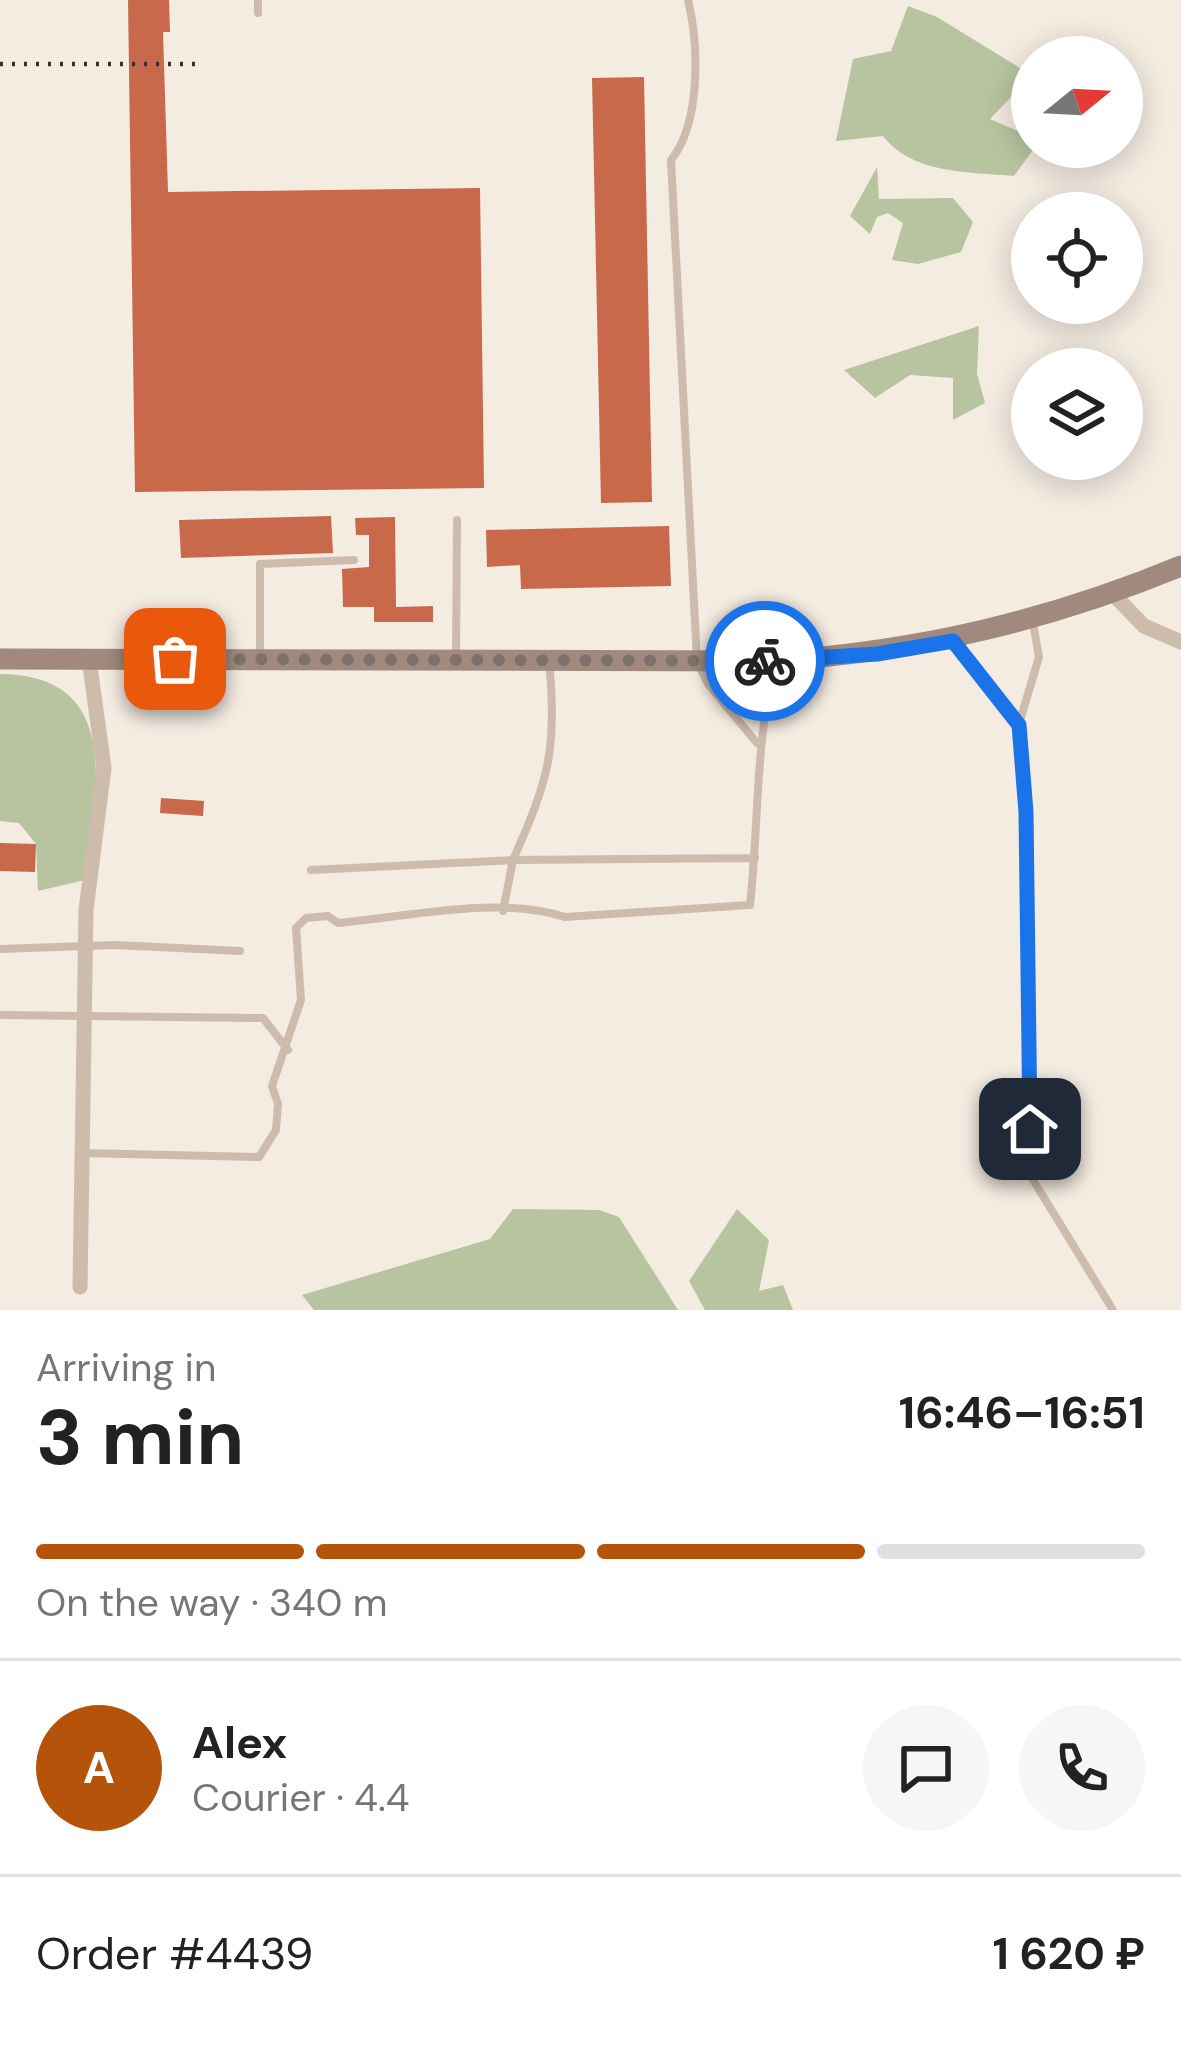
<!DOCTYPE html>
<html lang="en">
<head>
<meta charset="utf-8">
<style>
  :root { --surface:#fff; --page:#f6f6f6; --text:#222; --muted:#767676; --line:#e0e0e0; --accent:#b45309 }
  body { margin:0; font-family:"DM Sans",sans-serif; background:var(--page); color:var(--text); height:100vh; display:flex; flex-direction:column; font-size:45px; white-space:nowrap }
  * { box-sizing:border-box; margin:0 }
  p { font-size:39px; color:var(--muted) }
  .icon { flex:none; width:66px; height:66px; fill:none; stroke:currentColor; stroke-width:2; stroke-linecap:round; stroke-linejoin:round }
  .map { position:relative; height:1310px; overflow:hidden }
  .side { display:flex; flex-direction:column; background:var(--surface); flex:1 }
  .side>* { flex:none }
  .needle { width:78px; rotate:72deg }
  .buttons { position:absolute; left:1011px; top:36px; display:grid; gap:24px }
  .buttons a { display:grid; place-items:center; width:132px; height:132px; border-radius:50%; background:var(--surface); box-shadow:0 6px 30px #0003; font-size:60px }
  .pin { position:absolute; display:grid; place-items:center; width:102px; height:102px; color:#fff; margin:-51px; border-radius:24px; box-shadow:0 6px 18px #0006 }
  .courier { position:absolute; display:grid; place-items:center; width:120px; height:120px; margin:-60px; border:9px solid #1a73e8; border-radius:50%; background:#fff; color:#222; box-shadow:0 3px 15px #0007 }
  .head em { font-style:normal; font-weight:700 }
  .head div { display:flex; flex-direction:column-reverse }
  .head { display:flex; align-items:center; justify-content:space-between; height:204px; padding:0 36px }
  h1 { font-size:78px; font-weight:700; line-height:90px }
  .bar { display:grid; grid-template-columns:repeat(4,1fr); gap:18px 12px; align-content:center; height:144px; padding:0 36px }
  .bar i { height:15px; border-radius:9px; background:var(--line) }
  .bar .selected { background:var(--accent) }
  .bar p { grid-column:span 4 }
  .line { display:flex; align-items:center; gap:30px; padding:0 36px; border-top:3px solid var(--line) }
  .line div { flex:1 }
  .round { display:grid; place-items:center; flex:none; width:126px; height:126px; border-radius:63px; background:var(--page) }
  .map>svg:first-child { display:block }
  .green { fill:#b8c4a0 }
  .building { fill:#c8694b }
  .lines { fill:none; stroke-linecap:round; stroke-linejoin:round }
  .service { stroke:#cdbbac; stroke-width:8 }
  .minor { stroke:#cdbbac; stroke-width:15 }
  .secondary { stroke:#a18a7d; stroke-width:21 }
  .rail { stroke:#3b302b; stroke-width:4.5; stroke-dasharray:3 9; stroke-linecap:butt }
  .done { stroke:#7c716b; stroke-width:12; stroke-dasharray:0 21.6 }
  .route { stroke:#1a73e8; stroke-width:15 }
</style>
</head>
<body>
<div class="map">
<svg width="1181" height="1310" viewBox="0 0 1181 1310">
  <rect width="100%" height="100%" fill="#f4ebe1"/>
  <!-- green -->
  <path class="green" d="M908,6L937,17L1020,68L1032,60V92L1014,94L990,119L1032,137L1035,147L1014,176C968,172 912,174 883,136L836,141L853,59L891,51Z
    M877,167L879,199L953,198L973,222L961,252L918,264L892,260L903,223L888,213L877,217L870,234L850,216Z
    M979,326L977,374L985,403L953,420V378L910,375L875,398L844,370Z
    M0,674C125,675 96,793 85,880L38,891L36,844L19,823L0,821Z
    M513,1209L599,1210L619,1217L678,1310H314L302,1295L490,1239Z
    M737,1209L769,1240L759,1291L783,1285L793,1310H705L689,1281Z"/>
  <!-- building -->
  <path class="building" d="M128,0H169L170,32H163L168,192L480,188L484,488L135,492Z
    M644,77L652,502L601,503L592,78Z
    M331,516L333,553L181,558L179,520Z
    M395,517L396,607L433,606V622H374V607H343L342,569L369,567V535H356L355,518Z
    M669,526L671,586L521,589L520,565L487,567L486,530Z
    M161,798L204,801L203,816L160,813Z
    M0,843L36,844L35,872L0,871Z"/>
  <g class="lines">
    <!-- service -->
    <path class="service" d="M258,0V13
      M688,0C699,45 701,123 671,160L697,661L708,684L757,743
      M954,642L1019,725L1026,812L1030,1175L1113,1310
      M260,654V564L354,560
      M456,659L457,520
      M549,662C558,749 548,781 513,860L755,858
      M726,706L765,703
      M1019,724L1039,657L1033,623
      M311,870L513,860L503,911
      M0,949L115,945L240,951
      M0,1015L263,1018L288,1050
      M83,1153L259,1157L276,1130L278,1104L272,1086L301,1000L296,928L306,918L328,916L338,923C408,917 497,895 565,917L750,905C759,823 755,743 775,663"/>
    <!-- minor -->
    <path class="minor" d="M1113,594L1144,626L1181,642
      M80,1287L86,910L104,768L89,659"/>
    <!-- secondary -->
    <path class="secondary" d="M0,659L775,661C919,651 1048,621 1181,566"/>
    <!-- rail -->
    <path class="rail" d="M0,64H204"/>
  </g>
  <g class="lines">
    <!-- done -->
    <path class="done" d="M175,659L765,661"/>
    <!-- route -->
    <path class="route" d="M765,661L877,654L953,641L1019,725L1026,812L1030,1129"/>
  </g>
</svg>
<div class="buttons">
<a><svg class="needle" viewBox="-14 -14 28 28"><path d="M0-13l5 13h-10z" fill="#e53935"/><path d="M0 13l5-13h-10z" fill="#767676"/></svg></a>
<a><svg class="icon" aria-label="locate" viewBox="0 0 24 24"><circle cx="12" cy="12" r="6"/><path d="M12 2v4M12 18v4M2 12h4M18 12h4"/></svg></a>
<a><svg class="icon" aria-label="layers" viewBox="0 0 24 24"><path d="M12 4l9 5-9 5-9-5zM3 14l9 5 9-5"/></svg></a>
</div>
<div class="pin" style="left:175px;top:659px;background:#ea580c"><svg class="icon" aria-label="bag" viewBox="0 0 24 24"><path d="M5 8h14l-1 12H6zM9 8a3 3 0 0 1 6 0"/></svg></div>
<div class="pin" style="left:1030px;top:1129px;background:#1f2937"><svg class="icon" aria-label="home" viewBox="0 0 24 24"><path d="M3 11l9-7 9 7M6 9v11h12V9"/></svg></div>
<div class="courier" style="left:765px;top:661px"><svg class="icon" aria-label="bike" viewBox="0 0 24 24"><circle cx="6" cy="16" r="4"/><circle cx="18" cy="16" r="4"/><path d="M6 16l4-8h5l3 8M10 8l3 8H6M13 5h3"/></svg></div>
</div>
<section class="side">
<div class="head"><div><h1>3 min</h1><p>Arriving in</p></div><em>16:46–16:51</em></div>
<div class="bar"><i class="selected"></i><i class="selected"></i><i class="selected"></i><i></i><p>On the way · 340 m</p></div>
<div class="line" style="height:216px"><b class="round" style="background:var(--accent);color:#fff">A</b><div><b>Alex</b><p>Courier · 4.4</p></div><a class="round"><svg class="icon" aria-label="chat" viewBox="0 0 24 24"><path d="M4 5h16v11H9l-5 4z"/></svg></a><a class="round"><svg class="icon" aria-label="phone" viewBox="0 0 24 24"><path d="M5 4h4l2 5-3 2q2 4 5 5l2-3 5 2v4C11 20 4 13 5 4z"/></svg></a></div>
<div class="line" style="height:156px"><div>Order #4439</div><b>1 620 ₽</b></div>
</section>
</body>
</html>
